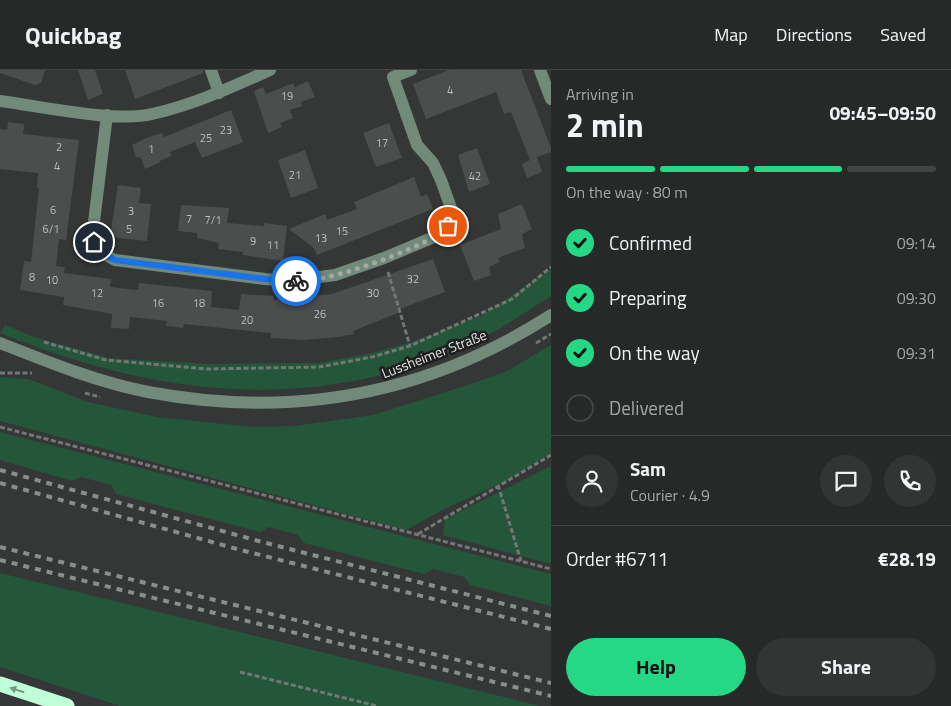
<!DOCTYPE html>
<html lang="en">
<head>
<meta charset="utf-8">
<style>
  :root { --surface:#272928; --page:#333534; --text:#f1f3f6; --muted:#a4a6a8; --line:#434545; --accent:#25d886 }
  body { margin:0; font-family:"Titillium Web",sans-serif; background:var(--page); color:var(--text); height:100vh; display:flex; flex-direction:column; font-size:19px; white-space:nowrap }
  * { box-sizing:border-box; margin:0 }
  p { font-size:16px; color:var(--muted) }
  .icon { flex:none; width:28px; height:28px; fill:none; stroke:currentColor; stroke-width:2; stroke-linecap:round; stroke-linejoin:round }
  .map { position:relative; flex:1; overflow:hidden }
  .sheet { display:flex; flex-direction:column; background:var(--surface); width:400px }
  .sheet>* { flex:none }
  .pin { position:absolute; display:grid; place-items:center; width:42px; height:42px; color:#fff; margin:-21px; border:2px solid #fff; border-radius:50%; box-shadow:0 1px 5px #0007 }
  .courier { position:absolute; display:grid; place-items:center; width:50px; height:50px; margin:-25px; border:4px solid #1a73e8; border-radius:50%; background:#fff; color:#222; box-shadow:0 1px 6px #0007 }
  .head em { font-style:normal; font-weight:700 }
  .head div { display:flex; flex-direction:column-reverse }
  .head { display:flex; align-items:center; justify-content:space-between; height:85px; padding:0 15px }
  h1 { font-size:32px; font-weight:700; line-height:38px }
  .bar { display:grid; grid-template-columns:repeat(4,1fr); gap:8px 5px; align-content:center; height:60px; padding:0 15px }
  .bar i { height:6px; border-radius:4px; background:var(--line) }
  .bar .current { background:var(--accent) }
  .bar p { grid-column:span 4 }
  .line { display:flex; align-items:center; gap:12px; padding:0 15px; border-top:1px solid var(--line) }
  .line div { flex:1 }
  .round { display:grid; place-items:center; flex:none; width:52px; height:52px; border-radius:26px; background:var(--page) }
  ol { padding:0 15px; list-style:none }
  li { display:flex; align-items:center; gap:15px; height:55px }
  li p { margin-inline-start:auto }
  li .icon { padding:5px; border-radius:50%; background:var(--accent); color:#111; stroke-width:4 }
  li:last-child { color:var(--muted) }
  li i { width:28px; height:28px; border:2px solid var(--line); border-radius:50% }
  .button { display:flex; gap:10px; margin-top:auto; padding:10px 15px }
  .button a { flex:1; height:58px; border-radius:30px; background:var(--accent); color:#111; font-size:20px; font-weight:700; line-height:58px; text-align:center }
  .button a+a { background:var(--page); color:var(--text) }
  header { display:flex; align-items:center; gap:30px; box-sizing:border-box; height:70px; padding:0 25px; background:var(--surface); border-bottom:1px solid var(--line) }
  header strong { font-size:24px }
  nav { display:flex; gap:28px; margin-inline-start:auto; font-size:18px }
  main { display:flex; flex:1; min-height:0 }
  .map>svg:first-child { display:block }
  .green { fill:#24563a }
  .building { fill:#4b4e4c }
  .lines { fill:none; stroke-linecap:round; stroke-linejoin:round }
  .path { stroke:#747675; stroke-width:3; stroke-dasharray:5 2.5; stroke-linecap:butt }
  .minor { stroke:#718a79; stroke-width:12 }
  .highway { stroke:#bffed6; stroke-width:15 }
  .rail { stroke:#8b8d8c; stroke-width:4; stroke-dasharray:6 6; stroke-linecap:butt }
  .oneway { fill:#769983 }
  .done { stroke:#a6a8a7; stroke-width:5; stroke-dasharray:0 9 }
  .route { stroke:#1a73e8; stroke-width:6 }
  .labels { text-anchor:middle; stroke-width:5; stroke-linejoin:round; paint-order:stroke }
  .number-label { font-size:11px; fill:#bdbfbe }
  .street-label { font-size:14px; fill:#e3e5e4; stroke:#1d1e1d }
</style>
</head>
<body>
<header>
<strong>Quickbag</strong>
<nav><a>Map</a><a>Directions</a><a>Saved</a></nav>
</header>
<main>
<div class="map">
<svg width="551" height="636" viewBox="0 0 551 636">
  <rect width="100%" height="100%" fill="#343735"/>
  <!-- green -->
  <path class="green" d="M551,199V226C533,237 515,250 497,260C332,347 168,331 0,263L5,255L34,267L109,288L207,294L319,293L372,283L408,273L481,246Z
    M551,275V383L508,410L442,440L406,460L0,351V307L28,309L88,332L157,347L254,357L294,356L373,345L471,314L507,301Z
    M0,362L551,504V536L470,515L464,507L433,499L424,504L304,473L298,465L269,457L260,462L116,424L111,415L81,407L72,411L0,390Z
    M551,396V494L443,465L445,449Z
    M0,503L540,636H120L0,597Z"/>
  <!-- building -->
  <path class="building" d="M0,0H45L41,13L35,15L0,3Z
    M78,0H95L103,24L88,30Z
    M125,0H203V3L135,29Z
    M449,0H521L551,78V82L537,87L542,102L527,108L522,94L530,90L511,42L504,44L496,22L426,49L413,14Z
    M308,11L315,27L301,32L302,36L290,40L293,48L280,53L282,57L268,63L254,21L263,17L266,24L293,13L295,17Z
    M231,40L243,72L202,88L195,72L170,82L171,86L160,91L159,93L145,99L141,88L136,87L132,75L146,68L162,63L164,67Z
    M8,52L24,54L23,64L79,70L66,170L59,169L56,196L65,197L64,203L111,209L110,217L138,220L139,213L212,221L211,237L239,240L241,224L274,226V230L332,224L433,189L445,222L397,240L398,243L353,261L354,264L338,267L304,270L271,268V263L184,254L183,258L166,256L167,251L130,247L129,259L111,258L112,244L63,235L64,227L20,220L24,191L31,192L39,118L37,117L38,103L0,99V59L7,60Z
    M389,53L402,88L376,97L363,63Z
    M477,78L490,114L469,122L458,85Z
    M305,80L318,118L291,128L278,90Z
    M414,107L421,127L427,124L433,139L317,185L314,178L289,159L325,144L327,150L357,139L354,132Z
    M118,115L141,118L139,133L151,134L147,171L110,167Z
    M522,134L532,159L522,164L525,178L498,188L500,192L489,197L491,205L474,211L460,175L501,159L498,144Z
    M181,135L229,138L227,153L264,156V153L287,156L283,191L243,185V182L218,179L219,173L197,168V163L178,161Z"/>
  <g class="lines">
    <!-- path -->
    <path class="path" d="M388,202L410,276
      M44,272L106,290L207,299L319,297L372,287L410,276L512,229L551,197
      M536,273L551,264
      M0,303H32
      M85,323L100,327
      M0,357L551,499
      M498,415L521,491
      M418,464L551,385
      M240,602L377,636"/>
    <!-- minor -->
    <path class="minor" d="M211,0L219,23
      M540,0L551,29
      M0,31C39,36 116,53 152,44C193,35 232,17 270,0
      M107,45L93,160L96,180L115,190L265,209L289,211L335,205L384,188L434,167L443,163L448,156L452,147L451,138L441,110L433,93L417,75L393,7L411,0
      M0,273C48,292 97,312 148,322C292,349 427,325 551,245"/>
    <!-- highway -->
    <path class="highway" d="M0,614L67,636"/>
    <!-- rail -->
    <path class="rail" d="M0,400L266,473L551,546
      M0,413L237,479L551,559
      M0,477L551,613
      M0,490L551,626"/>
  </g>
  <!-- one-way arrows -->
  <defs><path id="oneway-solid" d="M-6-.8H1V-3.2L6.5 0L1 3.2V.8H-6Z" transform="scale(1.25)"/></defs>
  <use class="oneway" href="#oneway-solid" transform="translate(17 620) rotate(-162)"/>
  <g class="lines">
    <!-- done -->
    <path class="done" d="M296,211C309,210 322,209 335,205C360,199 433,174 448,156"/>
    <!-- route -->
    <path class="route" d="M94,172L96,180L115,190L265,209L296,211"/>
  </g>
  <g class="labels">
    <!-- number labels -->
    <g class="number-label">
      <text x="450" y="24">4</text>
      <text x="287" y="30">19</text>
      <text x="226" y="64">23</text>
      <text x="206" y="72">25</text>
      <text x="382" y="77">17</text>
      <text x="59" y="81">2</text>
      <text x="151" y="83">1</text>
      <text x="57" y="100">4</text>
      <text x="295" y="109">21</text>
      <text x="475" y="110">42</text>
      <text x="53" y="144">6</text>
      <text x="131" y="145">3</text>
      <text x="189" y="153">7</text>
      <text x="213" y="154">7/1</text>
      <text x="51" y="163">6/1</text>
      <text x="129" y="163">5</text>
      <text x="342" y="165">15</text>
      <text x="321" y="172">13</text>
      <text x="253" y="175">9</text>
      <text x="273" y="179">11</text>
      <text x="32" y="211">8</text>
      <text x="413" y="213">32</text>
      <text x="52" y="214">10</text>
      <text x="97" y="227">12</text>
      <text x="373" y="227">30</text>
      <text x="158" y="237">16</text>
      <text x="199" y="237">18</text>
      <text x="320" y="248">26</text>
      <text x="247" y="254">20</text>
    </g>
    <!-- street labels -->
    <g class="street-label">
      <text transform="translate(434 284) rotate(-21)" y="5">Lussheimer Straße</text>
    </g>
  </g>
</svg>
<div class="pin" style="left:448px;top:156px;background:#ea580c"><svg class="icon" aria-label="bag" viewBox="0 0 24 24"><path d="M5 8h14l-1 12H6zM9 8a3 3 0 0 1 6 0"/></svg></div>
<div class="pin" style="left:94px;top:172px;background:#1f2937"><svg class="icon" aria-label="home" viewBox="0 0 24 24"><path d="M3 11l9-7 9 7M6 9v11h12V9"/></svg></div>
<div class="courier" style="left:296px;top:211px"><svg class="icon" aria-label="bike" viewBox="0 0 24 24"><circle cx="6" cy="16" r="4"/><circle cx="18" cy="16" r="4"/><path d="M6 16l4-8h5l3 8M10 8l3 8H6M13 5h3"/></svg></div>
</div>
<section class="sheet">
<div class="head"><div><h1>2 min</h1><p>Arriving in</p></div><em>09:45–09:50</em></div>
<div class="bar"><i class="current"></i><i class="current"></i><i class="current"></i><i></i><p>On the way · 80 m</p></div>
<ol>
<li><svg class="icon" aria-label="check" viewBox="0 0 24 24"><path d="M5 12l5 5 9-10"/></svg>Confirmed<p>09:14</p></li>
<li><svg class="icon" aria-label="check" viewBox="0 0 24 24"><path d="M5 12l5 5 9-10"/></svg>Preparing<p>09:30</p></li>
<li><svg class="icon" aria-label="check" viewBox="0 0 24 24"><path d="M5 12l5 5 9-10"/></svg>On the way<p>09:31</p></li>
<li><i></i>Delivered</li>
</ol>
<div class="line" style="height:90px"><a class="round"><svg class="icon" aria-label="person" viewBox="0 0 24 24"><circle cx="12" cy="8" r="4"/><path d="M4 21q1-7 8-7t8 7"/></svg></a><div><b>Sam</b><p>Courier · 4.9</p></div><a class="round"><svg class="icon" aria-label="chat" viewBox="0 0 24 24"><path d="M4 5h16v11H9l-5 4z"/></svg></a><a class="round"><svg class="icon" aria-label="phone" viewBox="0 0 24 24"><path d="M5 4h4l2 5-3 2q2 4 5 5l2-3 5 2v4C11 20 4 13 5 4z"/></svg></a></div>
<div class="line" style="height:65px"><div>Order #6711</div><b>€28.19</b></div>
<div class="button"><a>Help</a><a>Share</a></div>
</section>
</main>
</body>
</html>
